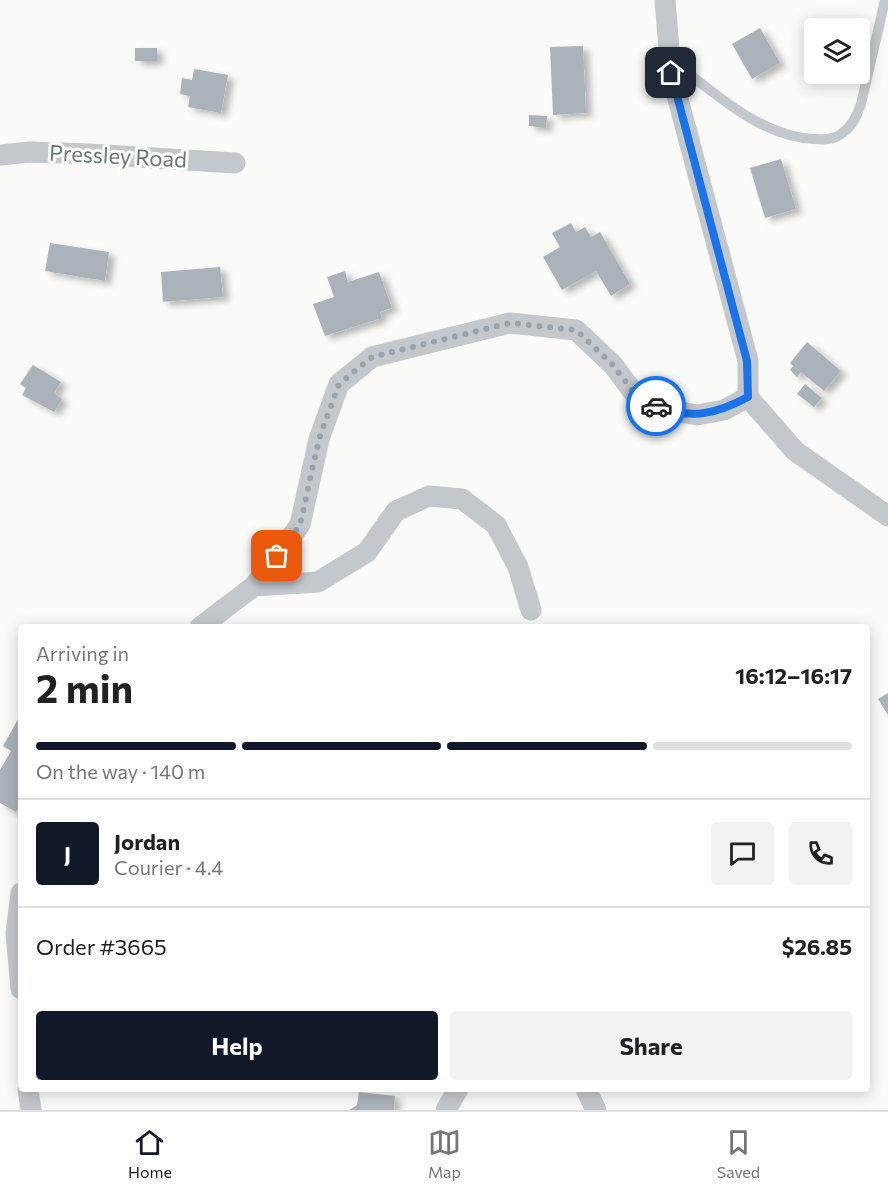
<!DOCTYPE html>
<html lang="en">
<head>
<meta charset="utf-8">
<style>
  :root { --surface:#fff; --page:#f2f2f2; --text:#202124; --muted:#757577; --line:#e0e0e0; --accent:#111827 }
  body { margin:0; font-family:Commissioner,sans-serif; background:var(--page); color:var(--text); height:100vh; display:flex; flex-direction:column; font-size:22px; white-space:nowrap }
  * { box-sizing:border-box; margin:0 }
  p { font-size:20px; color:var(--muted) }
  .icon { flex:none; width:33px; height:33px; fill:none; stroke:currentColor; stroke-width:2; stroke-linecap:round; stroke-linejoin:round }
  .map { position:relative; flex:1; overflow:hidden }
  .side { position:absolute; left:18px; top:624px; width:852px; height:468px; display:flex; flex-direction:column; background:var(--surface); border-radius:6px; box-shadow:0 3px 15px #0003 }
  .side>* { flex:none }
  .fabs { position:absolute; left:804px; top:18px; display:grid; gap:12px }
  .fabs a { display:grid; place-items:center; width:66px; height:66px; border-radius:6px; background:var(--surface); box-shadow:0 3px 15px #0003; font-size:30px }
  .pin { position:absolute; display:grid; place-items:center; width:51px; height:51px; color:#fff; margin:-26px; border-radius:12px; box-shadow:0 3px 9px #0006 }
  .courier { position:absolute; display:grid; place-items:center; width:60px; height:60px; margin:-30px; border:4px solid #1a73e8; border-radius:50%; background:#fff; color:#222; box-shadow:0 2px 8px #0007 }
  .headline em { font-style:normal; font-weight:700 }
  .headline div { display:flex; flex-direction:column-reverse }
  .headline { display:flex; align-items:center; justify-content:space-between; height:102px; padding:0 18px }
  h1 { font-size:39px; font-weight:700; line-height:45px }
  .bar { display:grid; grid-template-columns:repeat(4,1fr); gap:9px 6px; align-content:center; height:72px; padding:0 18px }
  .bar i { height:8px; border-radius:4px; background:var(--line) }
  .bar .selected { background:var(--accent) }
  .bar p { grid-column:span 4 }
  .line { display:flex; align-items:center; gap:15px; padding:0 18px; border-top:2px solid var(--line) }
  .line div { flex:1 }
  .round { display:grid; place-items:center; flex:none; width:63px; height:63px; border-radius:6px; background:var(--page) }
  .button { display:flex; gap:12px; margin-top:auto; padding:12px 18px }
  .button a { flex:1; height:69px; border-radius:6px; background:var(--accent); color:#fff; font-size:24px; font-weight:700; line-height:69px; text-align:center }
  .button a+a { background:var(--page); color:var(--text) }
  .dock { display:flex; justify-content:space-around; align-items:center; height:84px; border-top:2px solid var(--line); background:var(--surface); font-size:16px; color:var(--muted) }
  .dock a { display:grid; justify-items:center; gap:3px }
  .dock .selected { color:var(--accent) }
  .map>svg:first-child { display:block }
  .building { fill:#aab3b9; filter:url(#shadow) }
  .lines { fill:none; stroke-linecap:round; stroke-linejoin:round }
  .service { stroke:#c3c8cc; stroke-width:10 }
  .minor { stroke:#c3c8cc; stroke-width:21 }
  .done { stroke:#99a4ac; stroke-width:6; stroke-dasharray:0 10.8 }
  .route { stroke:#1a73e8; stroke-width:8 }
  .labels { text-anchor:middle; stroke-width:6; stroke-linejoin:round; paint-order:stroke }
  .street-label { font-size:22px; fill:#657683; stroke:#fff }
</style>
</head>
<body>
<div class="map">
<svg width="888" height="1110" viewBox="0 0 888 1110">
  <defs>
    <filter id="shadow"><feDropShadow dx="6" dy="4" stdDeviation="3" flood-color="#0004"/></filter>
  </defs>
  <rect width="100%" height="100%" fill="#fafaf8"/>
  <!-- building -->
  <path class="building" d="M760,28L780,63L752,79L732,44Z
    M583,46L586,113L553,115L550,47Z
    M135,48H157V61H135Z
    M194,69L228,75L221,113L188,107L190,96L180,94L182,78L192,80Z
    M529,115L547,116L546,128L529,126Z
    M781,159L796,209L765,218L750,168Z
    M571,223L576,232L585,227L591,237L600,232L630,284L611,296L596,271L562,290L543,257L560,247L552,233Z
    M50,243L109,252L105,281L45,271Z
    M220,267L223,297L163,302L161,272Z
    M345,271L348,282L379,272L392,308L380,312L382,318L325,336L313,304L334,297L327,277Z
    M807,342L841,371L824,391L801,372L797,377L790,370L793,366L790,363Z
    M33,365L61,382L54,393L62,399L54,412L22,395L26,388L20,384Z
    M805,384L822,398L814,407L797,394Z
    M888,693V715L878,699Z
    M21,714V803L16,812L0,803V770L11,751L3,746Z
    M359,1092L395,1096L394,1110H349L357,1105Z"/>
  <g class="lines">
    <!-- service -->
    <path class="service" d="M670,59C713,91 758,136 814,139C824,140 833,140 841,134C852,127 857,116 861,104L885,0"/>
    <!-- minor -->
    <path class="minor" d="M665,0L671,73L748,361V397L795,451L888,516
      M0,155L30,152L89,154L235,163
      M254,586L318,582L367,552L396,511L429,496L462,499L496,525L518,567L531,610
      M200,627L254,586L300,525L319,439L339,384L372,357L510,323L576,330L613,365L634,393L644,401L659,408L697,415L724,410L748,397
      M21,893L16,933L21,989
      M28,1089L31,1110
      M586,1089L596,1110
      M446,1110L458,1089"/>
  </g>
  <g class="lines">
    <!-- done -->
    <path class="done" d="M277,556L300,525L319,439L339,384L372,357L510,323L576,330L613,365L634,393L644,401L656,406"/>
    <!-- route -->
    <path class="route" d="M656,406C692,420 716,414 748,397L747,361L671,73"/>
  </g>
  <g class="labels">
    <!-- street labels -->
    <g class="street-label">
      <text transform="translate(118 156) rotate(3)" y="8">Pressley Road</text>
    </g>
  </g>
</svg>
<div class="fabs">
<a><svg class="icon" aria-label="layers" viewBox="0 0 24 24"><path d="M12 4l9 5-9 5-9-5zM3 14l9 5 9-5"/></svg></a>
</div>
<div class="pin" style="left:277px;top:556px;background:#ea580c"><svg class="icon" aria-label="bag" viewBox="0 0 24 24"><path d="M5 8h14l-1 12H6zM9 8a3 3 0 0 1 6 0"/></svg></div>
<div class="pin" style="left:671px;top:73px;background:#1f2937"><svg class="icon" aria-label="home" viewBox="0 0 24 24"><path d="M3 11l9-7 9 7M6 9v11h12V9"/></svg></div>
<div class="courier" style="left:656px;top:406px"><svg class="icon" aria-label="car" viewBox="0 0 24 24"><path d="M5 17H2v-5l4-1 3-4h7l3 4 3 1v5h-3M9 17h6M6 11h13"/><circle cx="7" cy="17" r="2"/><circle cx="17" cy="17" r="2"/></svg></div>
<section class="side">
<div class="headline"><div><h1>2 min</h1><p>Arriving in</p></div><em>16:12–16:17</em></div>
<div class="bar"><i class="selected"></i><i class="selected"></i><i class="selected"></i><i></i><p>On the way · 140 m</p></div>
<div class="line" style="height:108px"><b class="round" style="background:var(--accent);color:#fff">J</b><div><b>Jordan</b><p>Courier · 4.4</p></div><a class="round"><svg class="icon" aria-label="chat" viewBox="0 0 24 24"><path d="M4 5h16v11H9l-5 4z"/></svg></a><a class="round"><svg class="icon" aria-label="phone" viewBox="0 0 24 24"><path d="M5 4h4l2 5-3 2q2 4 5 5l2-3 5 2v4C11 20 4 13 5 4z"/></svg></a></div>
<div class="line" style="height:78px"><div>Order #3665</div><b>$26.85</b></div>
<div class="button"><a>Help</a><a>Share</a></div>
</section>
</div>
<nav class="dock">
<a class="selected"><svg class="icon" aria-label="home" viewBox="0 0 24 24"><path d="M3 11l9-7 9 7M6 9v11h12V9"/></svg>Home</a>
<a><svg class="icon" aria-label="map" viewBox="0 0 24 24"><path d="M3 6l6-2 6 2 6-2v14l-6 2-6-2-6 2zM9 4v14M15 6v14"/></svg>Map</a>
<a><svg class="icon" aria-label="saved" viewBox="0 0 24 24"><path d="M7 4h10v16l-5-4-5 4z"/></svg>Saved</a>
</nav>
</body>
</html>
